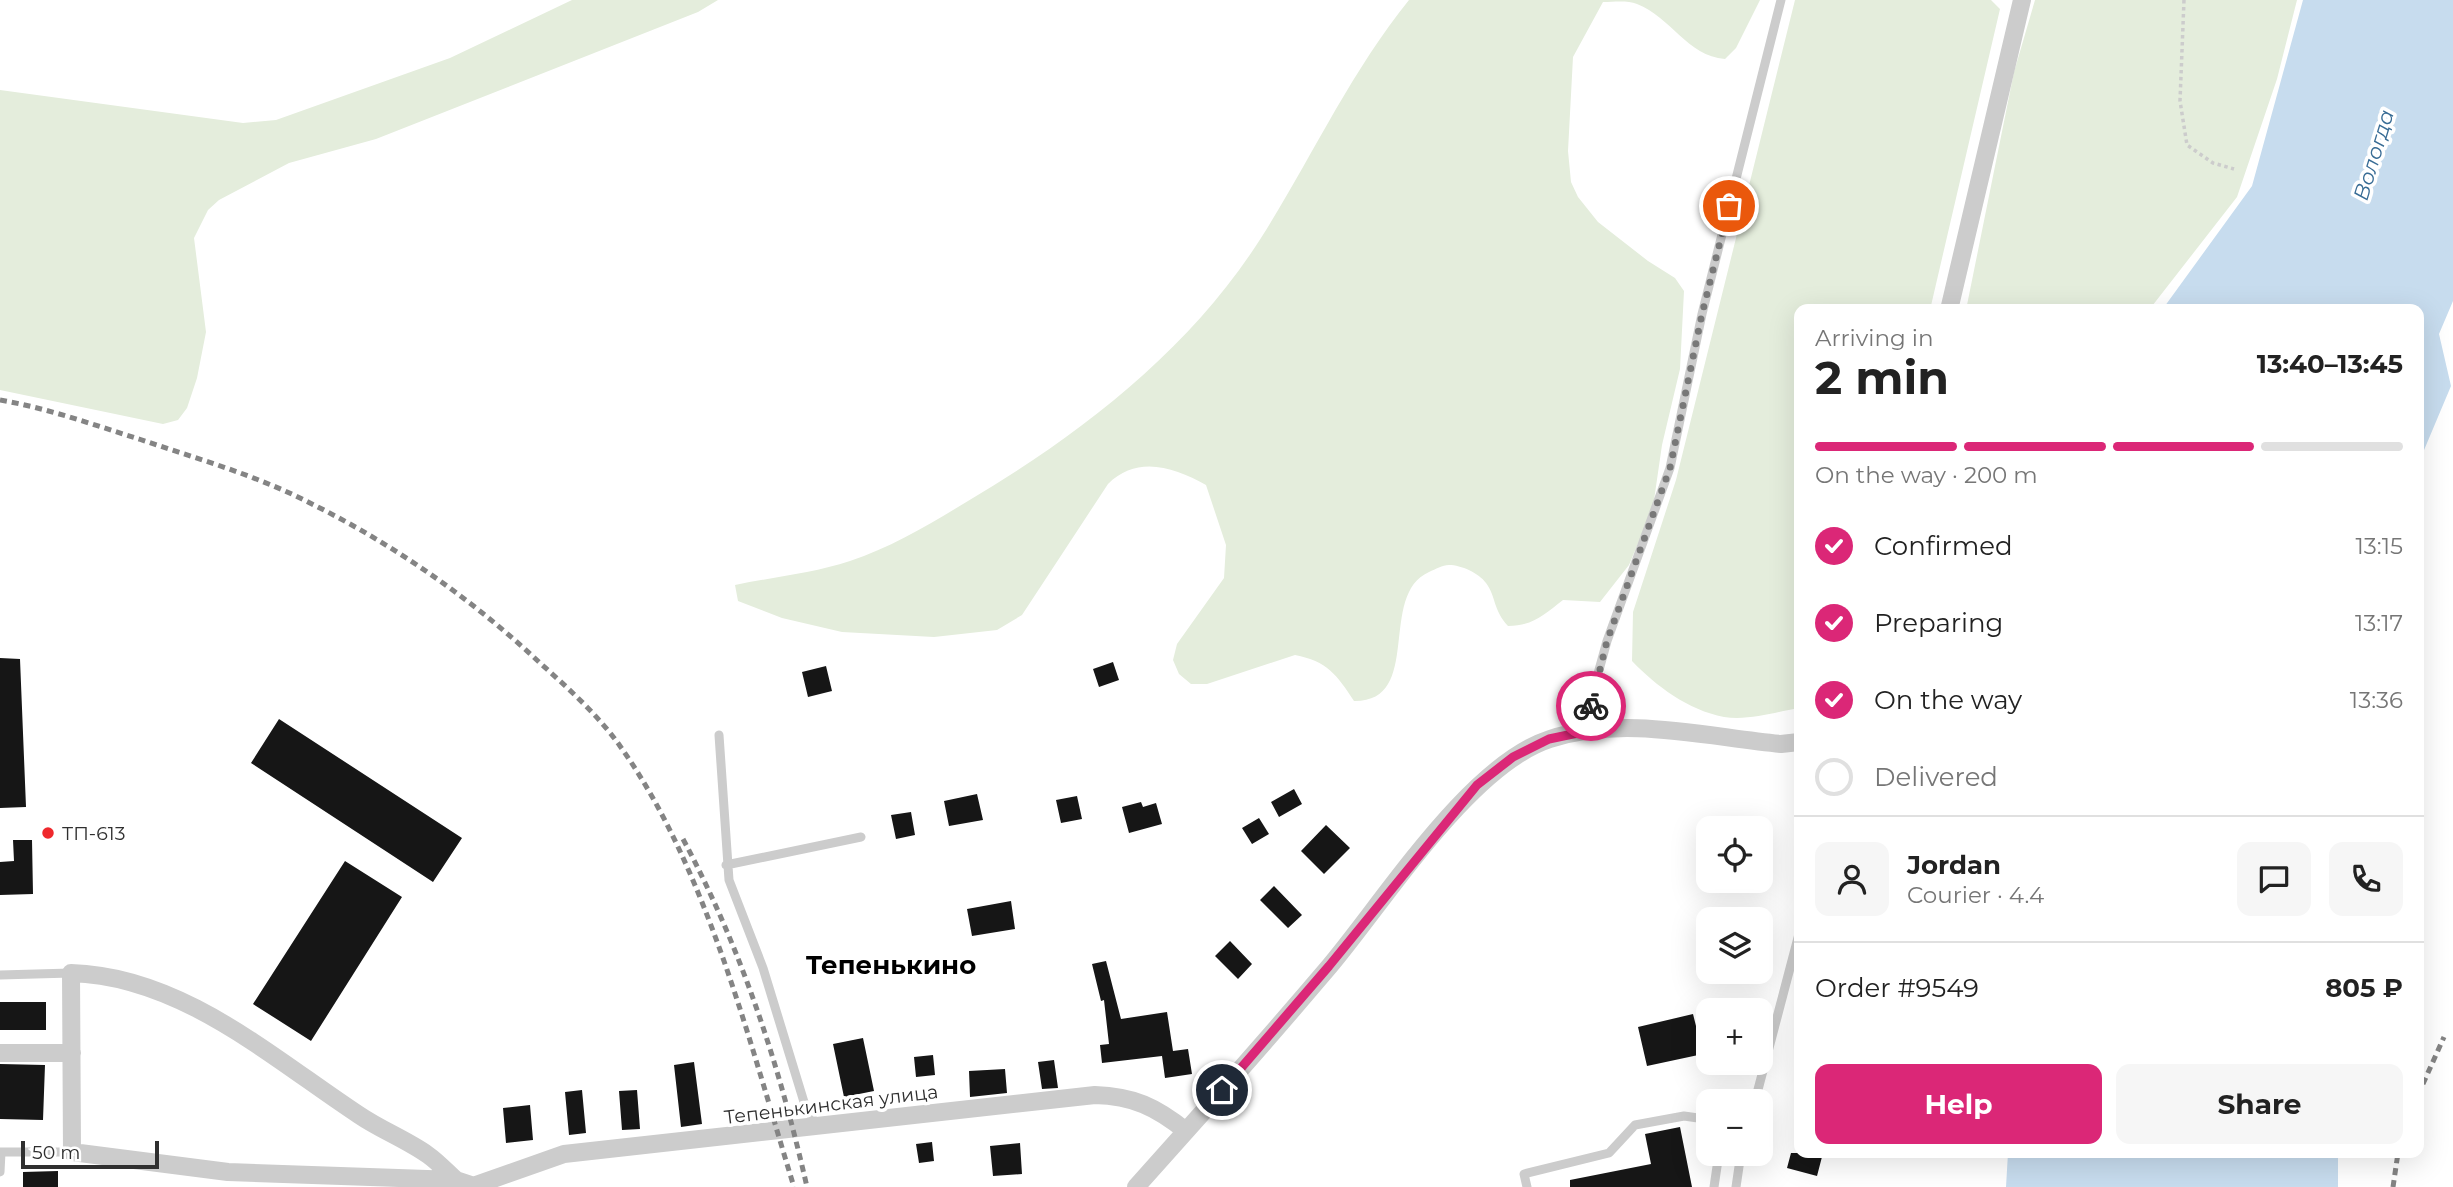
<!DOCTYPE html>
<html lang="en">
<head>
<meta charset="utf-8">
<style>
  :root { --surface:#fff; --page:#f6f6f6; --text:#222; --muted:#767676; --line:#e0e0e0; --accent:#db2777 }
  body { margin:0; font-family:Montserrat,sans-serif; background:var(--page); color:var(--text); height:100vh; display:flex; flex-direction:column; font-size:26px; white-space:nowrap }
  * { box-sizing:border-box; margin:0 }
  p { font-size:23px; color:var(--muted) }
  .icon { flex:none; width:38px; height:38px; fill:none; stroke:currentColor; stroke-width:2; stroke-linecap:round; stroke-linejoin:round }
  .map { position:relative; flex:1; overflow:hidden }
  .details { position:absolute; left:1794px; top:304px; width:630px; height:854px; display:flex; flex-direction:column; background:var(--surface); border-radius:14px; box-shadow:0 7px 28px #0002 }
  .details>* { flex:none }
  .buttons { position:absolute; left:1696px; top:816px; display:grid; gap:14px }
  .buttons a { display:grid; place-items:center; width:77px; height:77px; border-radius:14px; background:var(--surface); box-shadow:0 7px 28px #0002; font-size:35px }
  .scale { position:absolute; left:21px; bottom:18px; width:138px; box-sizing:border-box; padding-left:7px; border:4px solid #2f2f2f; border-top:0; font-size:19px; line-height:24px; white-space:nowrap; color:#2f2f2f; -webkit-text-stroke:5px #fff; paint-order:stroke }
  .pin { position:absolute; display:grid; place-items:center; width:60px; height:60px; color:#fff; margin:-30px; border:4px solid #fff; border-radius:50%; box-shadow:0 2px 7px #0007 }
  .courier { position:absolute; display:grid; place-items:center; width:70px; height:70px; margin:-35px; border:5px solid #db2777; border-radius:50%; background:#fff; color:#222; box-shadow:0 2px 9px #0007 }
  .summary em { font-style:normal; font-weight:700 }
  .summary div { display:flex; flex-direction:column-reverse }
  .summary { display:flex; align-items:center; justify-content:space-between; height:119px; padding:0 21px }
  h1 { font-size:46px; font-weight:700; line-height:52px }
  .bar { display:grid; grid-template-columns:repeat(4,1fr); gap:10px 7px; align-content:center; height:84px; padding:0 21px }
  .bar i { height:9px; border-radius:5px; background:var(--line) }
  .bar .selected { background:var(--accent) }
  .bar p { grid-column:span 4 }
  .line { display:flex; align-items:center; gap:18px; padding:0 21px; border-top:2px solid var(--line) }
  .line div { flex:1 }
  .round { display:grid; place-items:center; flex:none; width:74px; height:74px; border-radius:14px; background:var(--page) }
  ol { padding:0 21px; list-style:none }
  li { display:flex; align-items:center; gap:21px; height:77px }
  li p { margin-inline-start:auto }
  li .icon { padding:7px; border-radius:50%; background:var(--accent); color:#fff; stroke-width:4 }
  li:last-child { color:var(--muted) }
  li i { width:38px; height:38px; border:4px solid var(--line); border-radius:50% }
  .action { display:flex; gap:14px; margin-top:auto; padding:14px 21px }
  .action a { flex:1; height:80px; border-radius:14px; background:var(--accent); color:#fff; font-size:28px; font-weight:700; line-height:80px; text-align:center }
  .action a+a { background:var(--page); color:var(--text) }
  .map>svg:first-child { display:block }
  .green { fill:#e4eddc }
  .water { fill:#c7dcee }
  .building { fill:#161616 }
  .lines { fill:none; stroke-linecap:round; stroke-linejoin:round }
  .path { stroke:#ccc; stroke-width:3.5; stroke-dasharray:3.5 3.5; stroke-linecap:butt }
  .service { stroke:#ccc; stroke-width:9 }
  .minor { stroke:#ccc; stroke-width:18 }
  .rail { stroke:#848484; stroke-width:5; stroke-dasharray:7 5; stroke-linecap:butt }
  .done { stroke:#787878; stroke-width:7; stroke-dasharray:0 12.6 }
  .route { stroke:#db2777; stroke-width:9 }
  .poi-dot { fill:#ef282c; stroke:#fff; stroke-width:2.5 }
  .labels { text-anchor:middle; stroke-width:7; stroke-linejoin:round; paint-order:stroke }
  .poi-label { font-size:19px; fill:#2f2f2f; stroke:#fff; text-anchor:start }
  .street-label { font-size:19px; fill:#2f2f2f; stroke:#fff }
  .water-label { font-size:21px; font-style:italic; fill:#386c95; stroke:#fff }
  .district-label { font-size:26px; font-weight:bold; fill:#000; stroke:#fff }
</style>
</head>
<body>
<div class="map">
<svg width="2453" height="1187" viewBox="0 0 2453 1187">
  <rect width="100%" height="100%" fill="#fff"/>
  <!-- green -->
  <path class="green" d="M572,0H718L698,12L376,139L289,163L219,200L208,210L194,238L206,332L197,378L187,408L178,420L163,424L0,390V90L243,123L276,120L450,58Z
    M1409,0H1760L1736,48L1725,59C1687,56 1671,17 1637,4C1627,0 1614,2 1603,2L1573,57L1568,151L1571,182L1578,197L1598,222L1648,261L1675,278L1684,291L1680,369L1662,445L1653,507L1629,565L1600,602L1563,600C1544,615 1532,626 1508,626C1493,610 1496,596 1486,583C1479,573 1461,565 1449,565C1442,565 1436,569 1429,572C1377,595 1424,702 1354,701C1337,675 1327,661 1295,655L1207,684H1191L1179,674L1173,660L1177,644L1224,578L1226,545L1206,485C1174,467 1137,455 1108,484L1022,615L997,630L934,637L842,632L782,618L738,601L735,585C773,577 814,573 850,561C892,547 930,524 968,501C1081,434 1189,351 1261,238C1311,159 1350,73 1409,0Z
    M1795,0H1991L2000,9L1930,310H1799V708C1776,712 1748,721 1724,717C1688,710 1656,686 1632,661L1633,612L1676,480Z
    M2035,0H2297L2277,79L2237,197L2149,310H1966L2014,72Z"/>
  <!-- water -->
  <path class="water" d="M2303,0H2453V301L2439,334L2451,386L2419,462L2418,310H2162L2252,186Z
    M2008,1153H2338V1187H2006Z"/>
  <!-- building -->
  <path class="building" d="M0,658L20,659L26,807L0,808Z
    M1113,662L1119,680L1099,687L1093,669Z
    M826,666L832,691L808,697L802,672Z
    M279,719L462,838L433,882L251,763Z
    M1294,789L1302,804L1279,817L1271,802Z
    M977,794L983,820L949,826L944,801Z
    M1077,796L1082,819L1061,823L1056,800Z
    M1141,802L1143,807L1156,803L1162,824L1129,833L1122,807Z
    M911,812L915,835L896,839L891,815Z
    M1259,818L1269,834L1252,844L1242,828Z
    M1326,825L1350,848L1324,874L1301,851Z
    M13,840H32L33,894L0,895V862L14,861Z
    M345,861L402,897L311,1041L253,1004Z
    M1274,886L1302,915L1288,928L1260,900Z
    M1011,901L1015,929L972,936L967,909Z
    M1230,941L1252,964L1238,979L1215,956Z
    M1106,961L1121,1019L1167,1012L1173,1051L1188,1049L1192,1074L1165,1078L1162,1056L1102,1063L1100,1045L1109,1044L1104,1000L1101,1001L1092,964Z
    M0,1002H46V1030H0Z
    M1693,1014L1703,1054L1647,1066L1638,1027Z
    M863,1038L874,1091L844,1097L833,1044Z
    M933,1055L935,1075L916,1077L914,1057Z
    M1054,1060L1058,1088L1042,1089L1038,1062Z
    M694,1062L702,1124L681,1127L674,1065Z
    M0,1064L45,1065L43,1120L0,1119Z
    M1005,1069L1007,1093L970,1097L969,1071Z
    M582,1090L586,1133L569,1135L565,1092Z
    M637,1090L640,1129L622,1130L619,1091Z
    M530,1105L533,1140L506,1143L503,1108Z
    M1680,1127L1692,1187H1570V1180L1651,1164L1645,1134Z
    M932,1142L934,1161L919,1163L916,1144Z
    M1020,1143L1022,1174L993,1176L990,1146Z
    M1791,1153H1823L1817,1176L1787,1168Z
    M58,1171V1187H23V1172Z"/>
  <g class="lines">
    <!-- path -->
    <path class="path" d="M2184,0L2180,101L2187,145L2213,163L2234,169"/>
    <!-- service -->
    <path class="service" d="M1593,730L1591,699L1607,641L1670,468L1702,314L1781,0
      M719,735L729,880L763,968L804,1102L816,1125
      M726,865L861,837
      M0,975L71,973
      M1755,1101L1799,934
      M0,1152H72
      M0,1172L1,1152
      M1527,1187L1524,1174L1609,1153L1635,1125L1684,1116L1698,1118L1708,1126
      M1714,1187L1719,1153
      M1736,1187L1741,1153"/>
    <!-- minor -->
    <path class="minor" d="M1949,310L2022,0
      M0,1053H72
      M456,1180C447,1172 438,1162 428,1155C407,1140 381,1130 359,1115C271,1057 181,976 71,973L72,1152L228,1172L456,1180L477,1187
      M476,1185L564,1154L1095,1095C1133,1096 1156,1107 1186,1131
      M1136,1187C1201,1115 1265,1042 1328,968C1384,902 1469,765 1550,739C1624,715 1707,737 1781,744L1799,742"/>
    <!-- rail -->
    <path class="rail" d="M0,400C47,408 94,425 139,439C198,459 259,476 314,505C396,546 473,600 540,663C568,688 598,715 620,746C707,868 750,1044 794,1187
      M683,839C742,950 779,1064 807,1187
      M2418,1095L2444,1037
      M2393,1187L2398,1153"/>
  </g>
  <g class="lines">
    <!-- done -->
    <path class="done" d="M1591,706L1607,641L1670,468L1702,314L1729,206"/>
    <!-- route -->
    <path class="route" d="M1222,1090L1329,966L1477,785L1513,757L1549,739L1592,730L1591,706"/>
  </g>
  <!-- markers -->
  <circle class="poi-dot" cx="48" cy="833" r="7"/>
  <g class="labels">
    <!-- poi labels -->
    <g class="poi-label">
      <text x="62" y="840">ТП-613</text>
    </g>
    <!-- street labels -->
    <g class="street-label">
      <text transform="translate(831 1104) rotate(-7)" y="7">Тепенькинская улица</text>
    </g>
    <!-- water labels -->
    <g class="water-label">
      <text transform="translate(2374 155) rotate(-73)" y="7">Вологда</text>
    </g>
    <!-- district labels -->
    <g class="district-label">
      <text x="891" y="974">Тепенькино</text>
    </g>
  </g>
</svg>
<div class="buttons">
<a><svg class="icon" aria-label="locate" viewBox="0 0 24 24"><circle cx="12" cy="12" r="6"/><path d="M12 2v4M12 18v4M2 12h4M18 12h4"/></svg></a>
<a><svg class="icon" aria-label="layers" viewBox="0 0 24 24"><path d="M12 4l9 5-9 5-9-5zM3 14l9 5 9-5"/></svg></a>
<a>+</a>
<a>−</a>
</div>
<div class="scale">50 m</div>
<div class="pin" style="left:1729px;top:206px;background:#ea580c"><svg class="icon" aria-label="bag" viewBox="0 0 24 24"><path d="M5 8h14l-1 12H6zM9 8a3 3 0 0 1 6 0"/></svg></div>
<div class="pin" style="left:1222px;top:1090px;background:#1f2937"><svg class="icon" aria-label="home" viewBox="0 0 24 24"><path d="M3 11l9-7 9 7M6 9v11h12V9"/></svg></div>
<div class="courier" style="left:1591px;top:706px"><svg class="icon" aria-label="bike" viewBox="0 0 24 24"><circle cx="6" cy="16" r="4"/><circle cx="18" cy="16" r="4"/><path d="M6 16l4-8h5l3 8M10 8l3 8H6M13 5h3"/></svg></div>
<section class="details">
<div class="summary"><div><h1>2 min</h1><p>Arriving in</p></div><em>13:40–13:45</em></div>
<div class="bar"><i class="selected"></i><i class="selected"></i><i class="selected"></i><i></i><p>On the way · 200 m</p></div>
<ol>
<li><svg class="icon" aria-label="check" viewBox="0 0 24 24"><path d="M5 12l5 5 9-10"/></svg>Confirmed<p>13:15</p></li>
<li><svg class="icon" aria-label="check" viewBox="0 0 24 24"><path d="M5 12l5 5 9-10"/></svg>Preparing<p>13:17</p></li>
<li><svg class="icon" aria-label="check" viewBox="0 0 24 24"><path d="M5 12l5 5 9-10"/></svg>On the way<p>13:36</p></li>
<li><i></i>Delivered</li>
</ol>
<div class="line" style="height:126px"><a class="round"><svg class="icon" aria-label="person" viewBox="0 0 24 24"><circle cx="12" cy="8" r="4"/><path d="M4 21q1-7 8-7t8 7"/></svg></a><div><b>Jordan</b><p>Courier · 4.4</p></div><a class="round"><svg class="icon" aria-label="chat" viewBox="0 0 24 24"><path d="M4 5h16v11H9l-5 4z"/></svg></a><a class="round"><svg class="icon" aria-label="phone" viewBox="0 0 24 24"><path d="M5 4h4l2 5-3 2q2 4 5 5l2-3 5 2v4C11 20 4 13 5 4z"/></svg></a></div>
<div class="line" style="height:91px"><div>Order #9549</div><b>805 ₽</b></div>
<div class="action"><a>Help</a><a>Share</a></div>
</section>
</div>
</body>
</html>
